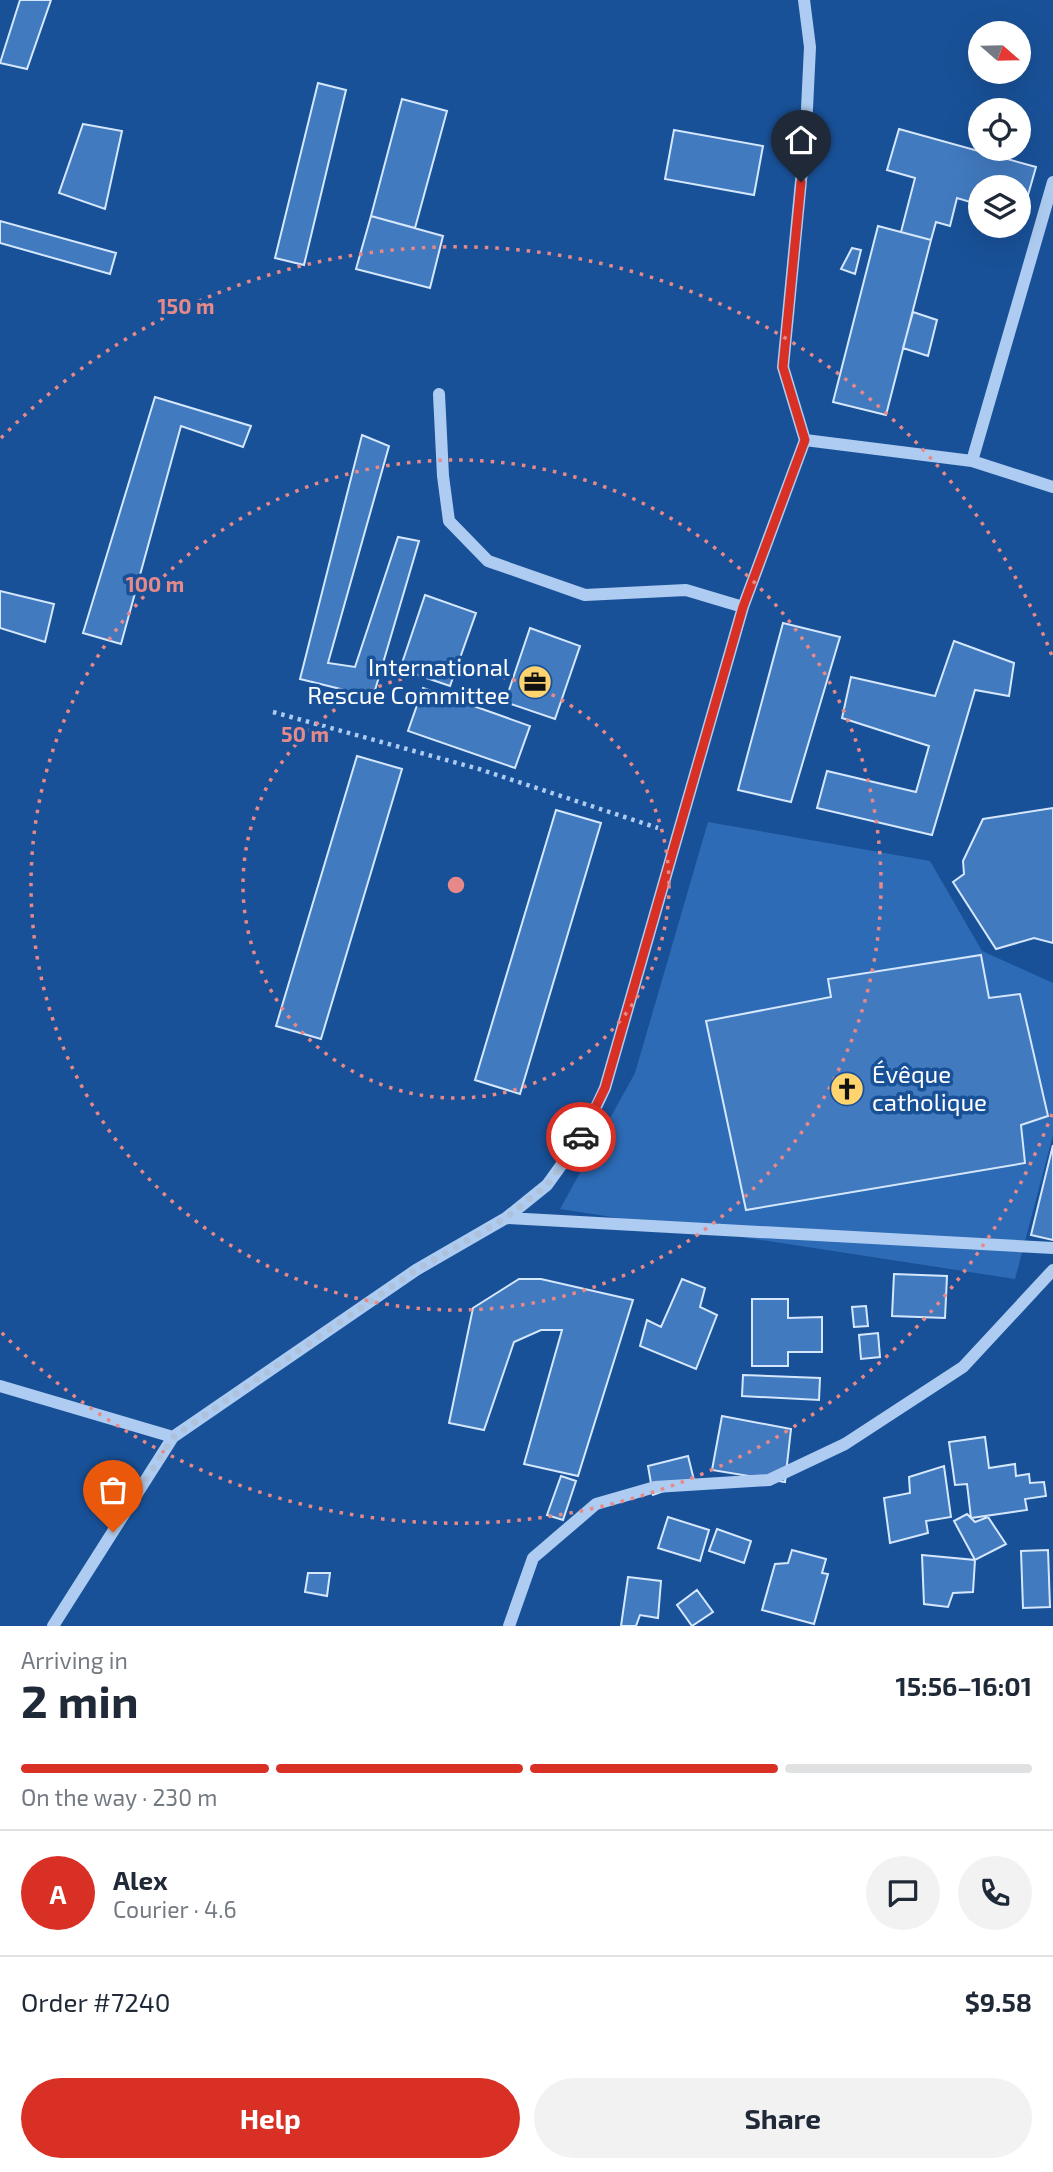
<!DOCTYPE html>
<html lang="en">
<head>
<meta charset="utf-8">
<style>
  :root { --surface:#fff; --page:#f2f2f3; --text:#1f2937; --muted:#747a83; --line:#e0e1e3; --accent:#d93025 }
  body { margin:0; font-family:"Exo 2",sans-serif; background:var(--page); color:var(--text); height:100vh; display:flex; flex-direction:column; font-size:26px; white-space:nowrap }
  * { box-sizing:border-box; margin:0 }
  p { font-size:23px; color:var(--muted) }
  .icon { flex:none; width:38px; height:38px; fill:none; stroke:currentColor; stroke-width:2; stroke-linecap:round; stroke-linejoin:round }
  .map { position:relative; height:1626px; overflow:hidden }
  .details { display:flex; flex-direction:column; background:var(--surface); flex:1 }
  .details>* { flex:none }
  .needle { width:46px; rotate:110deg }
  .buttons { position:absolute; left:968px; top:21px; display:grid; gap:14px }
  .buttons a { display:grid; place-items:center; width:63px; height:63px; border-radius:50%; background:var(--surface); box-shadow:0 7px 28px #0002; font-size:35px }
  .pin { position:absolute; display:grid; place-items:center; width:60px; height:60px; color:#fff; margin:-72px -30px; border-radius:50% 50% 50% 0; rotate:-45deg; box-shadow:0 0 7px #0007 }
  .pin .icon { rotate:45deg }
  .courier { position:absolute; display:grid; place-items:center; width:70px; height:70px; margin:-35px; border:5px solid #d93025; border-radius:50%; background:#fff; color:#222; box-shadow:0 2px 9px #0007 }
  .overview em { font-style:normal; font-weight:700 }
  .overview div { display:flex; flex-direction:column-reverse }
  .overview { display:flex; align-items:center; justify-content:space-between; height:119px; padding:0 21px }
  h1 { font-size:46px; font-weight:700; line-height:52px }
  .bar { display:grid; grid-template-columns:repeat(4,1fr); gap:10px 7px; align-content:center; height:84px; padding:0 21px }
  .bar i { height:9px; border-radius:5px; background:var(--line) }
  .bar .active { background:var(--accent) }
  .bar p { grid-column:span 4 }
  .line { display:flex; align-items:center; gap:18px; padding:0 21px; border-top:2px solid var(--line) }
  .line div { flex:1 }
  .round { display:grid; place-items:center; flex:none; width:74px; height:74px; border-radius:37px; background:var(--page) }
  .cta { display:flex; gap:14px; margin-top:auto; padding:14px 21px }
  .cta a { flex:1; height:80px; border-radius:42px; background:var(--accent); color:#fff; font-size:28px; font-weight:700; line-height:80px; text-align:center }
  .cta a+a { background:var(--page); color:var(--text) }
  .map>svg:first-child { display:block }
  .green { fill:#2d6bb6 }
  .building { fill:#427abf; stroke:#d5e7fc; stroke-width:2 }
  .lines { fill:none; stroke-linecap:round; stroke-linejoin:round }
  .path { stroke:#aeccf1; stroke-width:4.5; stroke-dasharray:3.5 5; stroke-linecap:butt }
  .minor { stroke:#aeccf1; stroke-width:12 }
  .done { stroke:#aec2db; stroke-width:7; stroke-dasharray:0 12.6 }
  .route { stroke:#d93025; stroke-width:9 }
  .ring { fill:none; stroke:#e88989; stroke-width:3.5; stroke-dasharray:3.5 7 }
  .labels { text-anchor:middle; stroke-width:7; stroke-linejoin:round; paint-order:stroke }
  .poi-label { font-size:24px; fill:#fff; stroke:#195198; text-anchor:end }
  .centre { fill:#e88989; stroke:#195198; stroke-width:3.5 }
  .ring-label { font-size:21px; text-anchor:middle; font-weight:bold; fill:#e88989; stroke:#195198; stroke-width:7; stroke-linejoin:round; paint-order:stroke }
</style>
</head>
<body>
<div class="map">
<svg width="1053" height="1626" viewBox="0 0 1053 1626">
  <rect width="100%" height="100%" fill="#195198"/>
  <!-- green -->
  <path class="green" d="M708,822L930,861L982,951L1053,983V1135L1015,1279L560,1209L635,1073Z"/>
  <!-- building -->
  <path class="building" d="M20,0H51L27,69L0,63Z
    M318,83L346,90L304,265L275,258Z
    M402,99L447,111L415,228L371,216Z
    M83,124L122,131L105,209L59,193Z
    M899,129L1036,167L1022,216L1018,215V187H980V205L957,198L950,226L936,222L931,240L901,232L915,178L887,170Z
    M674,130L763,146L754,195L665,179Z
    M371,216L443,236L430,288L356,269Z
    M0,221L116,253L110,274L0,243Z
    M878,226L931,240L886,415L833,402Z
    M852,248L861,250L855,274L841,269Z
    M913,312L937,320L928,356L903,348Z
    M155,397L251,426L243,447L181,426L121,644L83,633Z
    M362,435L389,446L328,663L355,667L398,537L419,541L373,697L300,679Z
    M0,591L54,604L45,642L0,628Z
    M425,595L476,613L450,686L400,669Z
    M783,623L840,637L791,802L738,790Z
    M530,628L580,646L555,719L505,702Z
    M954,641L1014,663L1009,696L975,690L932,835L817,808L827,771L916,792L929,746L842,718L851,677L935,696Z
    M423,688L530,726L515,768L408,731Z
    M357,756L402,769L321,1039L276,1026Z
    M1053,808V943L1034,938L996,949L953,882L964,874L963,861L983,819Z
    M556,810L601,823L520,1094L475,1080Z
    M981,955L989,998L1020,994L1048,1116L1021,1125L1025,1163L746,1210L706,1021L831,997L828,979Z
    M1053,1145V1240L1031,1235Z
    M894,1274L947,1276L945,1318L892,1316Z
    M519,1279H541L633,1300L578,1476L524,1464L562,1330H541L514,1342L484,1430L449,1423L473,1308Z
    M682,1279L705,1288L700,1307L717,1315L696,1369L640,1346L647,1320L661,1327Z
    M752,1299H788V1318L822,1317V1352H788V1366H752Z
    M866,1306L868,1326L854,1327L852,1307Z
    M878,1333L880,1357L861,1359L859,1335Z
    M743,1375L820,1378L819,1400L742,1396Z
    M722,1416L791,1429L785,1482L712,1470Z
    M985,1437L989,1468L1015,1464L1016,1476L1029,1474L1030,1483L1044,1482L1046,1496L1025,1499L1027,1510L971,1518L967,1484L955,1485L949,1442Z
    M688,1456L694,1480L653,1495L648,1466Z
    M944,1466L951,1517L926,1521L928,1533L890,1543L884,1498L910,1493L909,1477Z
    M561,1476L576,1481L563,1520L547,1515Z
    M967,1514L975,1522L988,1517L1006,1544L975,1560L954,1521Z
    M668,1517L709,1530L700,1561L658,1548Z
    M717,1529L751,1541L744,1563L709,1551Z
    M792,1550L826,1559L822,1573L828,1574L814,1624L762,1610L775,1564L788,1563Z
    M1048,1550L1050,1607L1023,1608L1021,1551Z
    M922,1555L975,1560L973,1592L953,1593L948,1607L924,1604Z
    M308,1573H330L327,1596L305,1592Z
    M628,1577L661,1581L658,1618L640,1615L636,1626H621Z
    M697,1590L713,1612L692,1626L677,1605Z"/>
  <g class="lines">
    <!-- path -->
    <path class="path" d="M273,712L479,769L658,828"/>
    <!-- minor -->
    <path class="minor" d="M439,394L443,476L449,521L488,561L585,595L686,590L743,607
      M805,440L972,461L1053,182
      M972,461L1053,487
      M506,1218L1053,1248
      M0,1386L173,1437
      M53,1626L173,1437L416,1270L506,1218L547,1185L583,1135L605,1088L743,607L805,440L783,367L806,129L810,47L804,0
      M509,1626L533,1558L596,1504L655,1487L769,1480L845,1444L963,1367L1053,1270"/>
  </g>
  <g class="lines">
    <!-- done -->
    <path class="done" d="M113,1532L173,1437L416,1270L506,1218L547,1185L581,1137"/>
    <!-- route -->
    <path class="route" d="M581,1137L605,1088L743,607L805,440L783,367L801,182"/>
  </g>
  <!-- distance rings -->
  <g class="ring">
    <circle cx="456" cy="885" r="213"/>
    <circle cx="456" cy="885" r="425"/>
    <path d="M1052 1114A638 638 0 0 1 1 1332M1 438A638 638 0 0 1 1052 656"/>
  </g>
  <!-- icons -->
  <defs>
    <g id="office-disc" transform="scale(1.75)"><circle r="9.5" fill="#ffd46e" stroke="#195198"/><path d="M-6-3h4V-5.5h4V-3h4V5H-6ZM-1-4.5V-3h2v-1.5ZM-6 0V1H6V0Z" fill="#111"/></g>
    <g id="church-disc" transform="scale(1.75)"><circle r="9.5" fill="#ffd46e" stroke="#195198"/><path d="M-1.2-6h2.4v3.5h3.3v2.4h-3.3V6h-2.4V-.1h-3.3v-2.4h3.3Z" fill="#111"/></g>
  </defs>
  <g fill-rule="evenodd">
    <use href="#office-disc" x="535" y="682"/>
    <use href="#church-disc" x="847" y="1089"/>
  </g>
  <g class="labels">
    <!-- poi labels -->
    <g class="poi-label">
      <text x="510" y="676">International<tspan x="510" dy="28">Rescue Committee</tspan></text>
      <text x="872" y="1083" text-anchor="start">Évêque<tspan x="872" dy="28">catholique</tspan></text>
    </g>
  </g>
  <circle cx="456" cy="885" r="10" class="centre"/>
  <g class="ring-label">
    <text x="186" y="314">150 m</text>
    <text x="155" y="592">100 m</text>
    <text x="305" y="742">50 m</text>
  </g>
</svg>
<div class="buttons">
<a><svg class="needle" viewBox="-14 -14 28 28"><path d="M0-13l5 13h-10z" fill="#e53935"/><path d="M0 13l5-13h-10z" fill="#747a83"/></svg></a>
<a><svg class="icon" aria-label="locate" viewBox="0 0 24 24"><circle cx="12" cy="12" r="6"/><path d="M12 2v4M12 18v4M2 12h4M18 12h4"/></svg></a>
<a><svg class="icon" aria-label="layers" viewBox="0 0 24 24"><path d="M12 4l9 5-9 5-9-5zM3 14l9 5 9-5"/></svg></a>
</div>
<div class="pin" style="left:113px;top:1532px;background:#ea580c"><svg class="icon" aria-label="bag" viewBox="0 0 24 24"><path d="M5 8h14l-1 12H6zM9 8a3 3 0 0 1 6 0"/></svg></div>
<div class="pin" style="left:801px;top:182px;background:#1f2937"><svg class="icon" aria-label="home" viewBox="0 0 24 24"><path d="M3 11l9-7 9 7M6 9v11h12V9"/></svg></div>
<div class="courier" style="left:581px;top:1137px"><svg class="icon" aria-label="car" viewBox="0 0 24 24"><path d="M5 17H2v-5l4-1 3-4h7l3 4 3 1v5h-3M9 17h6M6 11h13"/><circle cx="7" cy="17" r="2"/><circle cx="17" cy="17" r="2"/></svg></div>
</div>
<section class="details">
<div class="overview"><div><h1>2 min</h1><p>Arriving in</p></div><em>15:56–16:01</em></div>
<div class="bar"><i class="active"></i><i class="active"></i><i class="active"></i><i></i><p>On the way · 230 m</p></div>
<div class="line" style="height:126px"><b class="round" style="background:var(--accent);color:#fff">A</b><div><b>Alex</b><p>Courier · 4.6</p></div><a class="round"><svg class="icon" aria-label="chat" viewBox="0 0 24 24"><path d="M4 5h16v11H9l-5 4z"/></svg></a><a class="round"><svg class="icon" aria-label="phone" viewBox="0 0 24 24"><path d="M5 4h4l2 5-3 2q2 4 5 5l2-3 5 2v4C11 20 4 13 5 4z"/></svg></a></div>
<div class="line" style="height:91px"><div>Order #7240</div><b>$9.58</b></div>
<div class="cta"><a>Help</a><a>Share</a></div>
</section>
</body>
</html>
